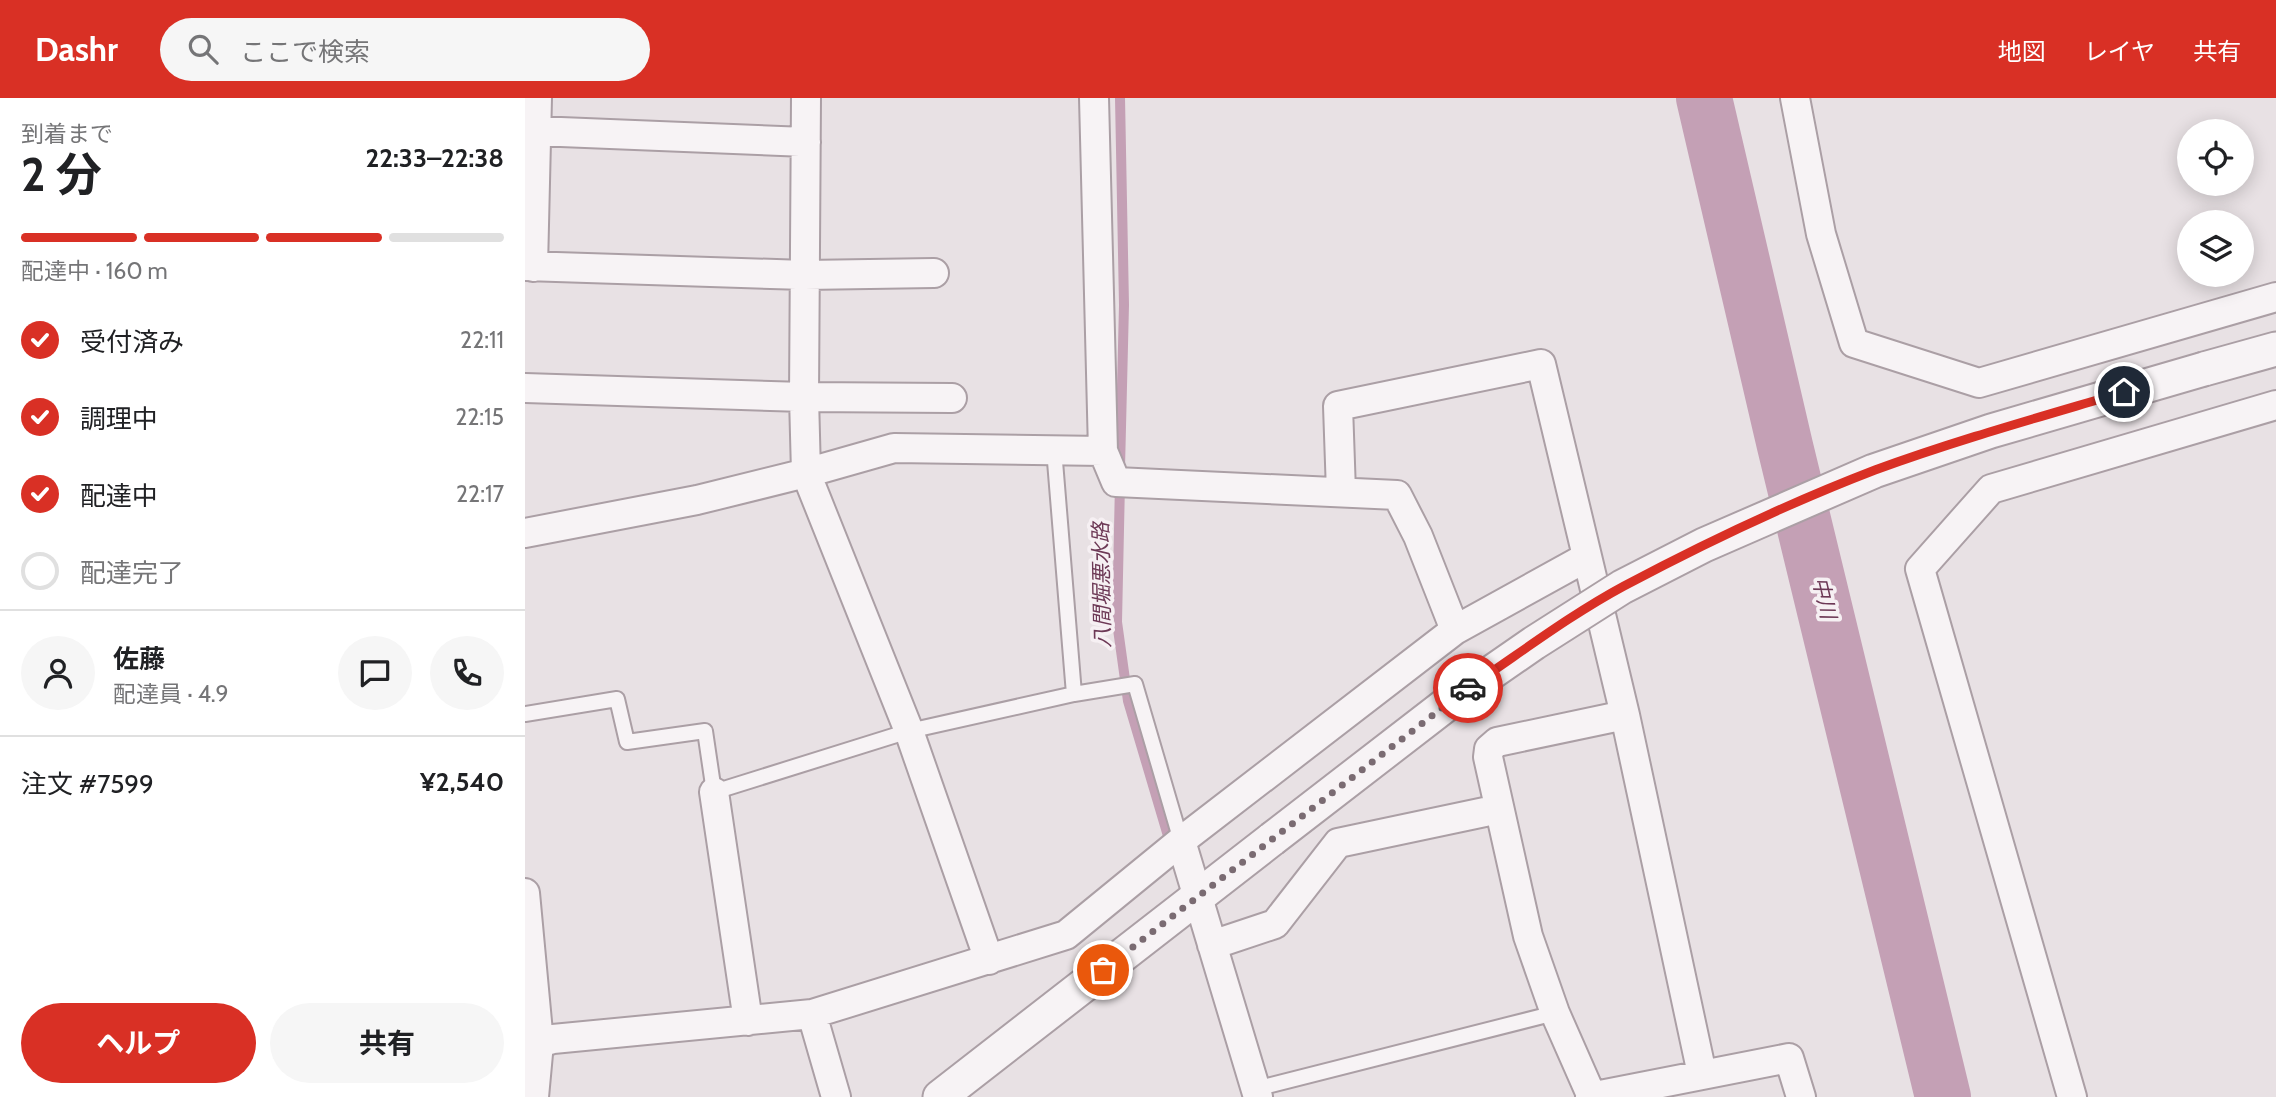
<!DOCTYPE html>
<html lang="ja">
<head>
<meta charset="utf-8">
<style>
  :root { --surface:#fff; --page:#f6f6f6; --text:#202124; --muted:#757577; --line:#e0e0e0; --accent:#d93025 }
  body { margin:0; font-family:Cabin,"Noto Sans JP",sans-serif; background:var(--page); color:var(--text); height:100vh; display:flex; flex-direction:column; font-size:26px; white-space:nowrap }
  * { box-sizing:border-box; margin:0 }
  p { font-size:23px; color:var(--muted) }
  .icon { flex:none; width:38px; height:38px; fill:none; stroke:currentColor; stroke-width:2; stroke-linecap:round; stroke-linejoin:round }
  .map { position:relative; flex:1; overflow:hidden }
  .side { display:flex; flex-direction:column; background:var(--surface); width:525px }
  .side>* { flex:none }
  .fabs { position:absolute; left:1652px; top:21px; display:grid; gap:14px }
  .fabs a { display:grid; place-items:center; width:77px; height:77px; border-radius:50%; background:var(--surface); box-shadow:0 4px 18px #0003; font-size:35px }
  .pin { position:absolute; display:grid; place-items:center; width:60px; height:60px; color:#fff; margin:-30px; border:4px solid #fff; border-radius:50%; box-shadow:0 2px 7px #0007 }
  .courier { position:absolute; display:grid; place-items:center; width:70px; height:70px; margin:-35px; border:5px solid #d93025; border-radius:50%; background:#fff; color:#222; box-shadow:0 2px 9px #0007 }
  .head em { font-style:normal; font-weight:700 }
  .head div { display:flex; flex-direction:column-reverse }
  .head { display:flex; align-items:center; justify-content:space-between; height:119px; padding:0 21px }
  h1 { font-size:46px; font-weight:700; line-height:52px }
  .bar { display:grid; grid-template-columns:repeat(4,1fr); gap:10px 7px; align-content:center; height:84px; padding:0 21px }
  .bar i { height:9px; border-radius:5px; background:var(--line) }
  .bar .on { background:var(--accent) }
  .bar p { grid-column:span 4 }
  .line { display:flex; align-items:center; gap:18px; padding:0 21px; border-top:2px solid var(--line) }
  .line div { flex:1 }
  .round { display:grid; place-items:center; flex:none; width:74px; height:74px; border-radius:37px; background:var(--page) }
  ol { padding:0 21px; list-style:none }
  li { display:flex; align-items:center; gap:21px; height:77px }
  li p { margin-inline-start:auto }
  li .icon { padding:7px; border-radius:50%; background:var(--accent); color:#fff; stroke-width:4 }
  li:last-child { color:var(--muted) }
  li i { width:38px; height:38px; border:4px solid var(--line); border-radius:50% }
  .action { display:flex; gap:14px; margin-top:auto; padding:14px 21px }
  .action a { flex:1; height:80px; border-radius:42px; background:var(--accent); color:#fff; font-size:28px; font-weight:700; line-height:80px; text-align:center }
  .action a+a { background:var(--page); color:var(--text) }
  header { display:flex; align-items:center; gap:42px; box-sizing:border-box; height:98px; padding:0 35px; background:var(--accent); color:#fff }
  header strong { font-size:33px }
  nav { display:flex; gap:38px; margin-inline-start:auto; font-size:24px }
  .search { width:490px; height:63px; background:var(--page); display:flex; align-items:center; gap:18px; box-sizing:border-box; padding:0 24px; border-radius:38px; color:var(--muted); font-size:26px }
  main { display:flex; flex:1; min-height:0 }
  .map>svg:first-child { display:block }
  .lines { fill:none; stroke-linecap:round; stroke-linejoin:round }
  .stream { stroke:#c4a0b5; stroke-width:10 }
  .river { stroke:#c4a0b5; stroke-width:56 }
  .service-casing { stroke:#ab9fa5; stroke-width:18 }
  .minor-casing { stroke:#ab9fa5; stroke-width:32 }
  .tertiary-casing { stroke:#ab9fa5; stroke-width:37 }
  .service { stroke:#f7f3f5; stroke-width:14 }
  .minor { stroke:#f7f3f5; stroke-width:28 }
  .tertiary { stroke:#f7f3f5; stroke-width:33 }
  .tertiary-bridge-casing { stroke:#ab9fa5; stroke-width:37; stroke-linecap:butt }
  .tertiary-bridge { stroke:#f7f3f5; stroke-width:33 }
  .done { stroke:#7a6b72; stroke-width:7; stroke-dasharray:0 12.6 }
  .route { stroke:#d93025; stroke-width:9 }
  .labels { text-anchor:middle; stroke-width:7; stroke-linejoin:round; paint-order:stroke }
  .water-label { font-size:21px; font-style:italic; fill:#6d3956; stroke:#f6f0f3 }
</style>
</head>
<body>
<header>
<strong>Dashr</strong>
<div class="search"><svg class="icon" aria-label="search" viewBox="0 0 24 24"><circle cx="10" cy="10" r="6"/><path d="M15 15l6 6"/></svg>ここで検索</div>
<nav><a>地図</a><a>レイヤ</a><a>共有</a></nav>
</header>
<main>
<section class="side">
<div class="head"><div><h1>2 分</h1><p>到着まで</p></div><em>22:33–22:38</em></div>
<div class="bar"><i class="on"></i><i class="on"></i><i class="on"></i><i></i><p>配達中 · 160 m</p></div>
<ol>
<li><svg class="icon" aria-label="check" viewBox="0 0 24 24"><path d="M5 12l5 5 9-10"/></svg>受付済み<p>22:11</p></li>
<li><svg class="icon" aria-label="check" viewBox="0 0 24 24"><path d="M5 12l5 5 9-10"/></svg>調理中<p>22:15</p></li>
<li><svg class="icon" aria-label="check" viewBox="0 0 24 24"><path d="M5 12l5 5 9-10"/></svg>配達中<p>22:17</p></li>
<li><i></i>配達完了</li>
</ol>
<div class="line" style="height:126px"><a class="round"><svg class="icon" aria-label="person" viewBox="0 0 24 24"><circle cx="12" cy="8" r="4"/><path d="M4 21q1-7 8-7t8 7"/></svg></a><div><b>佐藤</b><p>配達員 · 4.9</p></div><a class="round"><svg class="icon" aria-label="chat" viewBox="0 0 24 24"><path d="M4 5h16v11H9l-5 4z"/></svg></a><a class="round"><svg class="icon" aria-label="phone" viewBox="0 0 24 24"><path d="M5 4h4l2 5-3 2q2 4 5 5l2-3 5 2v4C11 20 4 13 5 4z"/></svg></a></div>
<div class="line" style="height:91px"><div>注文 #7599</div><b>¥2,540</b></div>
<div class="action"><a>ヘルプ</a><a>共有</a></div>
</section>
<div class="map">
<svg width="1751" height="999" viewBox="0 0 1751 999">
  <rect width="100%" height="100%" fill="#e8e1e4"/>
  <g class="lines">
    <!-- stream -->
    <path class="stream" d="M595,0L599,207L595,370
      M595,385L592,524L603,603L646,748"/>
    <!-- river -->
    <path class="river" d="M1179,0L1260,348L1418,999"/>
    <!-- service casing -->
    <g class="service-casing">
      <path id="service" d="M529,351L549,596L610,586L656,743
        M0,616L92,601L102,644L180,633L189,694L384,633L549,596
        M730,991L1030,915"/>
    </g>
    <!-- minor casing -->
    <g class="minor-casing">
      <path id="minor" d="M281,0L279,299L281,375L384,633L464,862
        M569,0L578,353L591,384L872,397L893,438L930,532
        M1270,0L1296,136L1329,245L1454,285L1751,199
        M11,33L281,44
        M0,168L280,177L409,175
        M8,169L12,0
        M0,290L279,299L427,300
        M816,394L813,308L1016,266L1100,617L1177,976
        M0,435L172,402L281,375L369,350L578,353
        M189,694L223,923
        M656,743L733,999
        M0,795L14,945
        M687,847L750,826L813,745L974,711
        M287,916L311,999
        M9,999L14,945L28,941L287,916L541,837L656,743L930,532L1062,459
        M1065,999L1264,960L1276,999
        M1067,999L1030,915L1003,838L963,659L964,651L972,644L1100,617
        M1547,999L1395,471L1466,391L1751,307"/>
    </g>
    <!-- tertiary casing -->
    <g class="tertiary-casing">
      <path id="tertiary" d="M1679,271L1751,251
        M415,999L747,741"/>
    </g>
    <!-- service -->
    <use href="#service" class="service"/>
    <!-- minor -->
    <use href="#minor" class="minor"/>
    <!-- tertiary -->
    <use href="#tertiary" class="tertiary"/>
    <!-- tertiary-bridge casing -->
    <g class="tertiary-bridge-casing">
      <path id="tertiary-bridge" d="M747,741L931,599L1009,545L1097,489L1179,447L1349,373L1466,333L1679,271"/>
    </g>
    <!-- tertiary-bridge -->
    <use href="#tertiary-bridge" class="tertiary-bridge"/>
  </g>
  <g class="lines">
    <!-- done -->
    <path class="done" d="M578,872L943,590"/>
    <!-- route -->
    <path class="route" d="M943,590C994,556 1045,517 1099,488C1180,445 1264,405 1350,372C1432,342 1515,319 1599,294"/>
  </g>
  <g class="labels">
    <!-- water labels -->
    <g class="water-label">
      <text transform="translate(577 487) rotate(-91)" y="7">八間堀悪水路</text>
      <text transform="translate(1299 500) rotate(77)" y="7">中川</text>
    </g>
  </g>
</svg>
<div class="fabs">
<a><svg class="icon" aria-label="locate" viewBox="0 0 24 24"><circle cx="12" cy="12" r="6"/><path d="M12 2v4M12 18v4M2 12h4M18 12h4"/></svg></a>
<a><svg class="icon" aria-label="layers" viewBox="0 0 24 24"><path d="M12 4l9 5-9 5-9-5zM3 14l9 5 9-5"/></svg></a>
</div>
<div class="pin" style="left:578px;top:872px;background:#ea580c"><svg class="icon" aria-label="bag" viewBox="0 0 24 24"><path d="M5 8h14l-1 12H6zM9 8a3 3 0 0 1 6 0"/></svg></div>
<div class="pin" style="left:1599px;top:294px;background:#1f2937"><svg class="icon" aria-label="home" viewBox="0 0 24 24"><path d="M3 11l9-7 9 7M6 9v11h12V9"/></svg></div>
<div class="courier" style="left:943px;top:590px"><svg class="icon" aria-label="car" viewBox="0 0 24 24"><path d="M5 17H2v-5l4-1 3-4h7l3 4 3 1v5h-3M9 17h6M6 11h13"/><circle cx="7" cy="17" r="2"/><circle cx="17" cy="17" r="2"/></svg></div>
</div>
</main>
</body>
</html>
